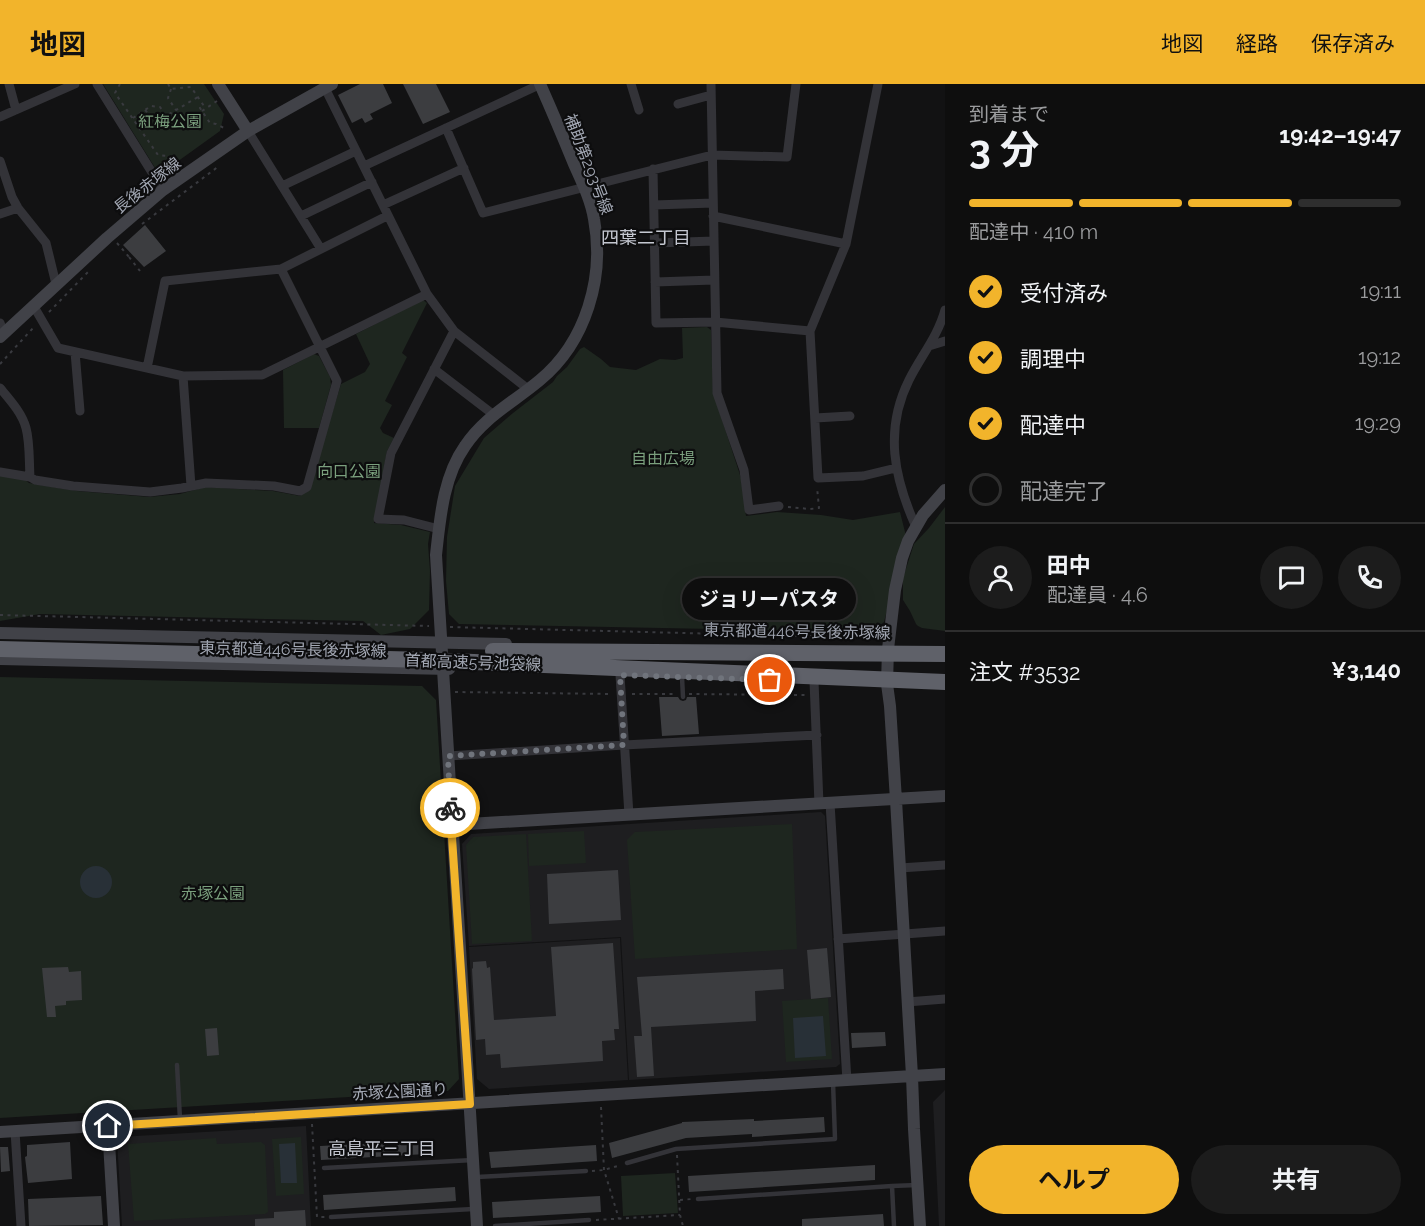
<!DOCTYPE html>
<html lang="ja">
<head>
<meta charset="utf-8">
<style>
  :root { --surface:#0e0e0e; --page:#1c1c1c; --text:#f1f3f6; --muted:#9b9c9e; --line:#2e2e2e; --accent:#f2b42b }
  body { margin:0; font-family:Raleway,"Noto Sans JP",sans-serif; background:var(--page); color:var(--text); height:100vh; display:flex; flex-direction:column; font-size:22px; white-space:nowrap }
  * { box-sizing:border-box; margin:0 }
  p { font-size:20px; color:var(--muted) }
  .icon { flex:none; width:33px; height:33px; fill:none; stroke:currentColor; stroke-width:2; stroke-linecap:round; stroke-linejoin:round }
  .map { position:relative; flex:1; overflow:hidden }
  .drawer { display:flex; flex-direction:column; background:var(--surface); width:480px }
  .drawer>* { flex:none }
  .pin { position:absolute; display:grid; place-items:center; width:51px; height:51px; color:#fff; margin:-26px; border:3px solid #fff; border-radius:50%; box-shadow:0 2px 6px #0007 }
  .courier { position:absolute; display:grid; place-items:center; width:60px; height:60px; margin:-30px; border:4px solid #f2b42b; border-radius:50%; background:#fff; color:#222; box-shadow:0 2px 8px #0007 }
  .bubble { position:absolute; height:42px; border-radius:21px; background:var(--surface); box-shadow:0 6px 24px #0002,0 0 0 2px var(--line); font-size:20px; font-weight:700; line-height:42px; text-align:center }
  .headline em { font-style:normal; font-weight:700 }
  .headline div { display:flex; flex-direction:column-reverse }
  .headline { display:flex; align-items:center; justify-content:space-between; height:102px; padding:0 24px }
  h1 { font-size:39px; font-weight:700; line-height:45px }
  .bar { display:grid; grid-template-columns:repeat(4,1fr); gap:9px 6px; align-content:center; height:72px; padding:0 24px }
  .bar i { height:8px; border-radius:4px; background:var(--line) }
  .bar .current { background:var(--accent) }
  .bar p { grid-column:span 4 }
  .line { display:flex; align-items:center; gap:15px; padding:0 24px; border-top:2px solid var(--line) }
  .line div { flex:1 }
  .round { display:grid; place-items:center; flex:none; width:63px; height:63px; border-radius:32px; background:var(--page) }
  ol { padding:0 24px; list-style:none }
  li { display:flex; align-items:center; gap:18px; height:66px }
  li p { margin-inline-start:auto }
  li .icon { padding:6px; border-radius:50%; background:var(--accent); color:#111; stroke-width:4 }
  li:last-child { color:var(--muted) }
  li i { width:33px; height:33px; border:3px solid var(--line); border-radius:50% }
  .cta { display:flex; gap:12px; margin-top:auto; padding:12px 24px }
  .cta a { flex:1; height:69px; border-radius:36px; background:var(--accent); color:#111; font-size:24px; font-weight:700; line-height:69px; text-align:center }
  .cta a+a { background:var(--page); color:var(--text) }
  header { display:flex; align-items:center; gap:36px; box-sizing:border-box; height:84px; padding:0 30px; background:var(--accent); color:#111 }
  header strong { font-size:28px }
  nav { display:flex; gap:33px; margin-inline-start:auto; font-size:21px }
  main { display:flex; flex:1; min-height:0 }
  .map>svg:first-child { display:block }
  .built { fill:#1e1e20 }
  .green { fill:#1e261f }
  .water { fill:#283037 }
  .building { fill:#3c3d40 }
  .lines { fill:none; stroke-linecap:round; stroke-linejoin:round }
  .path { stroke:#393a3f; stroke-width:2; stroke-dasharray:3 4.5; stroke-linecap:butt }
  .lane { stroke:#333338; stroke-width:4.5 }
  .street { stroke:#333338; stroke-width:9 }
  .secondary { stroke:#414248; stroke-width:12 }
  .highway-bridge { stroke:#5f6169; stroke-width:16 }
  .done { stroke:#70747c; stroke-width:6; stroke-dasharray:0 10.8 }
  .route { stroke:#f2b42b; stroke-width:8 }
  .labels { text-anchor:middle; stroke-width:4.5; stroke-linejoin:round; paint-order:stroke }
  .park-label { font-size:16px; fill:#7a9f7d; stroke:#0d0d0e }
  .street-label { font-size:16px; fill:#a3a8b4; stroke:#0d0d0e }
  .neighbourhood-label { font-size:18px; fill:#c4c7d0; stroke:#0d0d0e }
</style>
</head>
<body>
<header>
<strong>地図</strong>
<nav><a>地図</a><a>経路</a><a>保存済み</a></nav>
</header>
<main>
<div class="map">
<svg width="945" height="1142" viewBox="0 0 945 1142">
  <rect width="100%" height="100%" fill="#121213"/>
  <!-- built -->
  <path class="built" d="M821,728L825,732L840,980L836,983L629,996L621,853L469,862L462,760L471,750Z
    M620,854L628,996L489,1005L477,995L469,863Z
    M945,1006V1142H939L933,1018Z
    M306,1042L311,1142H122L117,1055L119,1053Z"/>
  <!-- green -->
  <path class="green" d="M103,0H204L224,30L220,47L163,88L157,87Z
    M423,216L427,219L402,269L407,273L385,317L392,321L380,344L383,349L394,354L387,367L374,439L401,441L430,448L428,460L430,487L429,526L410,545L381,551L363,537L40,530L0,537V391L24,395L29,399L77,407L149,413L180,410L205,403L273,407L300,412L309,405L341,300L365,288L370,280L356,250Z
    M707,243L711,246L713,308L741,394L746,432L777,428L821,431L853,436L900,428L906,452L884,538L871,548L459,540L449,530L446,497L447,453L455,402L484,354L513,329L553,298L557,292L567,283L580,265L584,263L601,275L610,283L636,286L660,275L675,276L683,274L682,244Z
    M314,270L319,272L330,293L331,301L319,344H284L283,286Z
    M945,423V547L922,544L918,542L916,540L910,527L903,516V494L914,460L929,444Z
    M0,593L422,602L436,616L459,995L448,1007L0,1034Z
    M792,740L797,865L635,875L627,756L635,748Z
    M584,747L586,779L529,782L528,750Z
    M526,750L532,857L472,860L466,761L473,753Z
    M828,914L832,975L786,978L782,917Z
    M301,1053L304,1110L276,1112L272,1055Z
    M216,1054L217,1060L261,1058L265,1061L268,1128L265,1130L134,1137L128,1060Z
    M675,1089L678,1129L623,1132L621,1092Z"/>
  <!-- water -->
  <path class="water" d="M80 798a16 16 0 1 1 32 0a16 16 0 1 1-32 0Z
    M823,932L826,972L795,974L793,934Z
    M295,1059L297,1099H281L279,1060Z"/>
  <!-- building -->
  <path class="building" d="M360,0H383L392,19L370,30L373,35L365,39L362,34L352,39L338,11Z
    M403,0H436L450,28L423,40Z
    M145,141L166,167L144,183L123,161Z
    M659,613H678L680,616L683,617L686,616L687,613H696L699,650L662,652Z
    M618,786L621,836L549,840L547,790Z
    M613,859L619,945H614L615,956L602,957L603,977L501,984L500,970L486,971L485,955L476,956L472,885L473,884V878L486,877L487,884L490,883L494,936L556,932L551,863Z
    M827,864L831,913L811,915L807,866Z
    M68,883L69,888L81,887L82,916L66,917V921L55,922L56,933H47L42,884Z
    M783,885L784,905L755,907L756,937L651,943L654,992L637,993L634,952H642L637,893Z
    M217,944L219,971L207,972L205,945Z
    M885,948L886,962L852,964L851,949Z
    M824,1033L825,1048L752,1053V1050L686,1054L612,1074L609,1059L682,1039V1038L754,1035V1037Z
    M425,1057L426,1070L321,1076L320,1062Z
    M70,1058L72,1095L28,1099L25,1073L27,1072V1061Z
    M596,1061L597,1077L491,1084L489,1068Z
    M0,1063H8L10,1087L1,1088Z
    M875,1081V1096L689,1108L688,1092Z
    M455,1103L456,1117L324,1126L323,1111Z
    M101,1112L103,1141L29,1142L28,1115Z
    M600,1112L601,1128L493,1134L492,1118Z
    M305,1126L306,1142H255V1135L274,1134V1128Z
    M883,1130L884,1142H802V1135Z"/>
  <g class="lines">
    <!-- path -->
    <path class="path" d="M120,0L115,9L158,71L168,72
      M168,0L171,5L191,3L204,22L200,24L210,39L216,40L226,45
      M171,5L168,14L176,26
      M145,26L164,45
      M202,27L217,17
      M133,34L151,22L160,23L166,32L198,13
      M142,140L219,82
      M117,159L129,173L132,170
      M129,173L140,187
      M49,228L89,187
      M0,280L34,243
      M788,423L810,425L819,424L817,403
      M0,531L429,542
      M450,543L879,554
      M455,608L611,610
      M632,610H677
      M689,610L806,611
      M601,1023L604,1086L619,1135
      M312,1040L317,1133H325
      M677,1071L680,1131L683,1142
      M592,1087L604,1086L621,1081
      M680,1116L692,1115
      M596,1136L680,1131"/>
    <!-- lane -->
    <path class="lane" d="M682,593L683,613
      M177,981L180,1035
      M627,1079L676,1065L835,1055L833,998
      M324,1084L473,1076
      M477,1093L586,1087
      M698,1115L892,1102
      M331,1133L473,1125
      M495,1142L589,1136
      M894,1142L892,1102L917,1101"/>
    <!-- street -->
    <path class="street" d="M9,0L16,26
      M97,0L163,106
      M631,0L639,26
      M711,0L717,309L744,386L749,426L779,422
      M878,0L846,160L810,247L818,394L863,392L896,384
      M325,4L427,210L454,247L528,305
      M678,20L711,11
      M0,33L75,0
      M446,44L483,129L712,71L787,73L796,0
      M248,47L321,165
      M0,77L12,113L18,124L46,159L56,200
      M364,82L541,0
      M653,85L656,239L715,238L810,247
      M282,102L356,67
      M383,121L464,84
      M654,121L713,119
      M0,130L18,124
      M301,132L372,98
      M713,132L846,160
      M655,159L714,157
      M655,198L714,196
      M33,221L58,264L183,292L262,291L427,210
      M0,239L4,249
      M929,262L945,257
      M75,268L80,327
      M147,284L165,197L281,185L387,132
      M434,285L494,331
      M183,292L191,402
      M0,304C10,316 22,329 26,344C30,359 29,377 30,393
      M815,334L850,332
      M0,388L30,393L35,396L73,402L150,408L182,404L206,399L274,402L300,407L307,403L337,297L281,185
      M916,443C894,394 884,346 909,296C921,272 938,252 945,226
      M439,445L404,436L378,435L391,369L454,247
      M620,591L629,731
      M814,597L819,720
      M448,672L624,661L817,651
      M830,719L847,997
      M900,784L945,781
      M838,855L945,847
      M907,918L945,915
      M15,1047L21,1142"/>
    <!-- secondary -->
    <path class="secondary" d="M218,0L248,47
      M0,253L107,154L163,106L248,47L332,0
      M0,549L506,560
      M0,575L449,585
      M451,741L945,712
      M108,1042L114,1142
      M0,1048L945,990
      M477,1142L436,471C440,435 443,393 465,362C484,333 514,318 540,296C586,258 605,193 594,135C591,116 582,98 574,80C563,53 552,27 540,0
      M920,1142L914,1045L912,992L896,716L890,622L887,600L888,565L895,506L902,474L908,457L923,431L945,406"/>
    <!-- highway-bridge -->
    <path class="highway-bridge" d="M0,565L426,576L945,598
      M493,567L945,570"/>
  </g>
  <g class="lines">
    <!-- done -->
    <path class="done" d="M450,724L448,672L624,661L620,591L770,596"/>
    <!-- route -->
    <path class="route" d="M108,1042L470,1020L450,724"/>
  </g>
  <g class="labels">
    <!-- park labels -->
    <g class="park-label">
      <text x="170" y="43">紅梅公園</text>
      <text x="663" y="380">自由広場</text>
      <text x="349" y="393">向口公園</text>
      <text x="213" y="815">赤塚公園</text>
    </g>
    <!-- street labels -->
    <g class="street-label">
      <text transform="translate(589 80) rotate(69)" y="6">補助第293号線</text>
      <text transform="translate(147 101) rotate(-38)" y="6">長後赤塚線</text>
      <text transform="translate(797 547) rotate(1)" y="6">東京都道446号長後赤塚線</text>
      <text transform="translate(293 565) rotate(1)" y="6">東京都道446号長後赤塚線</text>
      <text transform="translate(473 578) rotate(2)" y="6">首都高速5号池袋線</text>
      <text transform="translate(400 1007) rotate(-3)" y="6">赤塚公園通り</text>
    </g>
    <!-- neighbourhood labels -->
    <g class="neighbourhood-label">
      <text x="646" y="160">四葉二丁目</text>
      <text x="382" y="1071">高島平三丁目</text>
    </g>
  </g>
</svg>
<div class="pin" style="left:770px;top:596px;background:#ea580c"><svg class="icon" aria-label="bag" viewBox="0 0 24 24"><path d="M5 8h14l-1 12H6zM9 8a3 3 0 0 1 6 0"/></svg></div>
<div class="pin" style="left:108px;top:1042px;background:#1f2937"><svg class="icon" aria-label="home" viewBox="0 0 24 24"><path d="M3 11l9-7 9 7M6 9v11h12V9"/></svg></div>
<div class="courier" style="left:450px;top:724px"><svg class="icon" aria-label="bike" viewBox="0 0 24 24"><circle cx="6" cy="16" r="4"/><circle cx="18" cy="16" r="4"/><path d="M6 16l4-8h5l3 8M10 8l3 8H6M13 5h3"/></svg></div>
<div class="bubble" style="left:682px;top:494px;width:174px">ジョリーパスタ</div>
</div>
<section class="drawer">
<div class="headline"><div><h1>3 分</h1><p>到着まで</p></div><em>19:42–19:47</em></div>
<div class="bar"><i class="current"></i><i class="current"></i><i class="current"></i><i></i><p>配達中 · 410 m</p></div>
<ol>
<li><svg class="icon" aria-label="check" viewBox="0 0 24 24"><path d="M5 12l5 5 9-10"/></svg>受付済み<p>19:11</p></li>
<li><svg class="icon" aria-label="check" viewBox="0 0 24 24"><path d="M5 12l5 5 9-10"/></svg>調理中<p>19:12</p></li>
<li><svg class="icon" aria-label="check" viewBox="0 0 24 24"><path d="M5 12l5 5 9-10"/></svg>配達中<p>19:29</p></li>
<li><i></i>配達完了</li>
</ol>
<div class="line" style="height:108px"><a class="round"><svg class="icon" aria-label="person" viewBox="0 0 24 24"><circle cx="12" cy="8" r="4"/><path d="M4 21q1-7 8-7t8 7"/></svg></a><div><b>田中</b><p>配達員 · 4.6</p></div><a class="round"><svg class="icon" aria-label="chat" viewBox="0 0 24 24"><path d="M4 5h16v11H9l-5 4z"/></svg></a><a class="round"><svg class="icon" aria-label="phone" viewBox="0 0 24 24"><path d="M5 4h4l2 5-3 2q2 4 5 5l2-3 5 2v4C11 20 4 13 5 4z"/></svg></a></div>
<div class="line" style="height:78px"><div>注文 #3532</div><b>¥3,140</b></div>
<div class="cta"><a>ヘルプ</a><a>共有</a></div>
</section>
</main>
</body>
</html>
